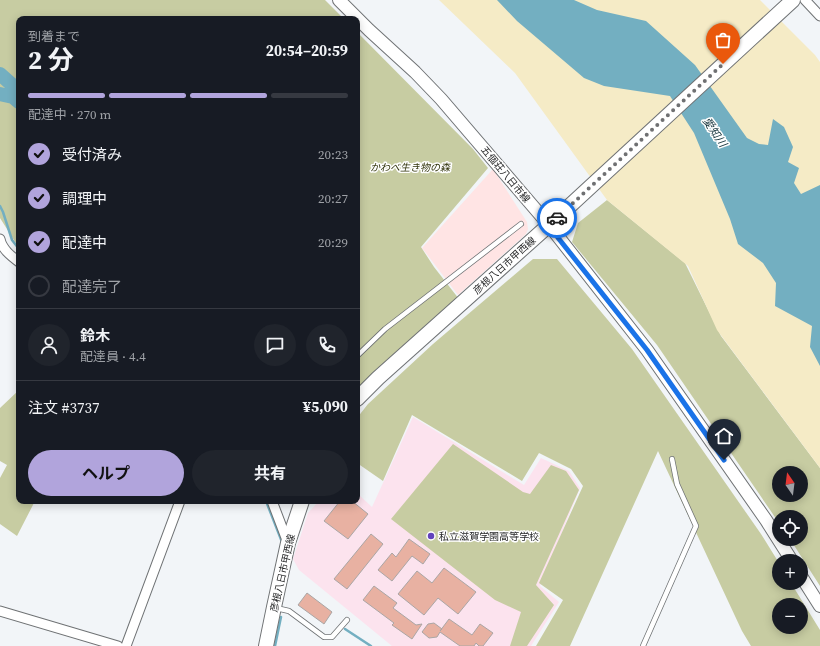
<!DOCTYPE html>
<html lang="ja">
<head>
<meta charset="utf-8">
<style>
  :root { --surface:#171b24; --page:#20242c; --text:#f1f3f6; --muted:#9ea1a6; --line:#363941; --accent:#b1a4dc }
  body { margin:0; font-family:"Source Serif 4","Noto Sans JP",serif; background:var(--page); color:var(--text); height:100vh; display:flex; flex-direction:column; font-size:15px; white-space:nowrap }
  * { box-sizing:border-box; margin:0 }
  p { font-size:13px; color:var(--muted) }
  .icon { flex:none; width:22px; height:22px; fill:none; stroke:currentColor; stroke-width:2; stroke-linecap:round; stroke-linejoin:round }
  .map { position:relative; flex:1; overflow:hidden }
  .drawer { position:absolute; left:16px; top:16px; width:344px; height:488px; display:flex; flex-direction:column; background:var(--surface); border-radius:8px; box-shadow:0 2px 10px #0003 }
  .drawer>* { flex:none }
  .needle { width:26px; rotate:346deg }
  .fabs { position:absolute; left:772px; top:466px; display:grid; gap:8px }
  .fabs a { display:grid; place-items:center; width:36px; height:36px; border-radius:50%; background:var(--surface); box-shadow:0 2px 10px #0003; font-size:20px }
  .pin { position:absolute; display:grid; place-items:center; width:34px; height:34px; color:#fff; margin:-41px -17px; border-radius:50% 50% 50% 0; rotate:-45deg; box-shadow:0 0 4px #0007 }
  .pin .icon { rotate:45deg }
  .courier { position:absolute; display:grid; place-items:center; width:40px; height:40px; margin:-20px; border:3px solid #1a73e8; border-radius:50%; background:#fff; color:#222; box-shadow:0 1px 5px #0007 }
  .head em { font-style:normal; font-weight:700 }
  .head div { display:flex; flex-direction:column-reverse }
  .head { display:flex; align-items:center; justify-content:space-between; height:68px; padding:0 12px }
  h1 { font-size:26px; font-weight:700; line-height:30px }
  .bar { display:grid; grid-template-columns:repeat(4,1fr); gap:6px 4px; align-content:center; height:48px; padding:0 12px }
  .bar i { height:5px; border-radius:3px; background:var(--line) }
  .bar .active { background:var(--accent) }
  .bar p { grid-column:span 4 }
  .line { display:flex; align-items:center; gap:10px; padding:0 12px; border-top:1px solid var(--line) }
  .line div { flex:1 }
  .round { display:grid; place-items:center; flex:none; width:42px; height:42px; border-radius:21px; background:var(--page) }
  ol { padding:0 12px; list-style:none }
  li { display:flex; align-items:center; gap:12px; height:44px }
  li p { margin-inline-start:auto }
  li .icon { padding:4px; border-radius:50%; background:var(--accent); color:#111; stroke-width:4 }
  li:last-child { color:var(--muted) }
  li i { width:22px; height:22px; border:2px solid var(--line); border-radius:50% }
  .primary-button { display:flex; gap:8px; margin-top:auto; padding:8px 12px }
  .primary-button a { flex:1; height:46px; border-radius:24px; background:var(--accent); color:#111; font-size:16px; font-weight:700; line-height:46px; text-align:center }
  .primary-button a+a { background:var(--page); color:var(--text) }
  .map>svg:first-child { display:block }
  .industrial { fill:#ffe4e4 }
  .education { fill:#fce3ee }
  .green { fill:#c7cca2; fill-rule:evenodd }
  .sand { fill:#f5ebc6 }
  .water { fill:#73afc1 }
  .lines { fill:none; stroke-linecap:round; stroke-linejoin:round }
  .stream { stroke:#73afc1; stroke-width:2.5 }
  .river { stroke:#73afc1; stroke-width:14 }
  .building { fill:#e8b1a2; stroke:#aaa6a5 }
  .lane-casing { stroke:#6f7274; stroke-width:6 }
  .street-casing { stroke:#6f7274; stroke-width:11 }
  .secondary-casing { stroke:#6f7274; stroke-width:14 }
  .primary-casing { stroke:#6f7274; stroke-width:16 }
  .lane { stroke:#fff; stroke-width:4.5 }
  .street { stroke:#fff; stroke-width:9 }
  .secondary { stroke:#fff; stroke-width:12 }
  .primary { stroke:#fff; stroke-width:14 }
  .done { stroke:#6f7072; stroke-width:4; stroke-dasharray:0 7.2 }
  .route { stroke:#1a73e8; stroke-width:5 }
  .poi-dot { fill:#6243bc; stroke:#fff; stroke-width:1.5 }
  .labels { text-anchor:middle; stroke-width:3; stroke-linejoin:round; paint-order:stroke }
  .park-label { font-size:10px; font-style:italic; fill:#32350d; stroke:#fff }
  .street-label { font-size:10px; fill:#28292a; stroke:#fff }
  .poi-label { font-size:10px; fill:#28292a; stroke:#fff; text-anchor:start }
  .water-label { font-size:11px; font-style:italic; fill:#13323a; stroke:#fff }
</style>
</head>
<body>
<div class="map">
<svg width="820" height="646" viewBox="0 0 820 646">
  <rect width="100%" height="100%" fill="#f2f5f8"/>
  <!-- industrial -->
  <path class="industrial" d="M493,169L527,222L528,229L526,234L458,295L422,248Z"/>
  <!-- education -->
  <path class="education" d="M413,417L524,485L541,458L569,471L580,488L540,586L559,602L531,646H392L299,570L293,559L308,513L319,501H357V493L372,507Z"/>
  <!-- green -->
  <path class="green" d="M0,0H325L344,19H19V248L0,218Z
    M357,32L473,149L488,168L421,247L434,267L459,299L357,396Z
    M607,200L685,263L721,336L820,468V586L790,539H801V517H779V523L657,345L572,242L578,223ZM779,473H801V495H779Z
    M533,259H557L632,349L761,534L779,563V583H791L820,630V646H751L742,631L658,451L570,646H536L563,600L539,583L583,486L571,469L539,453L522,481L412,415L383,481L357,463V418L368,404L433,344ZM779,605H801V627H779Z
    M19,390V501H35L17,536L0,524V478L7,465L0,461V408Z
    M453,444L523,492L530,494L551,465L566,471L579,490L536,585L554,605L527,646H510L521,612L495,600L391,519Z"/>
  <!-- sand -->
  <path class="sand" d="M439,0H760L815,55L820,62V468L717,330L688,266L607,200L515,73Z"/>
  <!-- water -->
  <path class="water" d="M497,0H574L597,10L646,21L695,65L747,138L759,144L768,145L773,119L784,127L793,147L788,162L799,168L794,183L801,194L820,185V366L810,347L812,326L775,306L776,283L763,263L738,244L730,219L694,133L670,96L604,86L584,78L517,21Z"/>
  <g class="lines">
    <!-- stream -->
    <path class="stream" d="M0,206L3,212L12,240L19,249
      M266,501L282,542
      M345,629L371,646
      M275,646L281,617"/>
    <!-- river -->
    <path class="river" d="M0,74L19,91
      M0,94L13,97L19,102"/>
  </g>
  <!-- building -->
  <path class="building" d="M340,501H352L368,514L348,539L324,521Z
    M371,534L383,544L347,589L334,579Z
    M409,539L430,554L423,564L412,556L392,581L378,570L392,553L396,557Z
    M444,568L476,592L458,614L438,598L424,615L398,594L417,571L432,583Z
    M374,586L397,603L393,608L416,625L422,624L412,639L392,625L394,623L363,600Z
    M307,593L332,612L324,624L298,605Z
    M449,619L472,635L480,624L493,633L483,646H479L476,643L474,646H460L440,632L437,637L429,638L422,632L428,624L434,623L442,629L440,631Z"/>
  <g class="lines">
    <!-- lane casing -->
    <g class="lane-casing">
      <path id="lane" d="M357,356L385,329L521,224
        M276,608L289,611L324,637H332L347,620
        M643,646L696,526L677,484L672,459"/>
    </g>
    <!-- street casing -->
    <g class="street-casing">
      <path id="street" d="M805,0L820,16
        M0,239C2,249 11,256 19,262
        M272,501L288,543
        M0,611L118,646
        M126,646L180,501"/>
    </g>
    <!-- secondary casing -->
    <g class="secondary-casing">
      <path id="secondary" d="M339,0L369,30L415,72L441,99L549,225L647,350L766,520L792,561
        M801,576L820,606"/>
    </g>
    <!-- primary casing -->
    <g class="primary-casing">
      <path id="primary" d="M357,399L378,378L549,225L793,0
        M266,646L274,607L288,543L302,501"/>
    </g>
    <!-- lane -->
    <use href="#lane" class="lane"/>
    <!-- street -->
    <use href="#street" class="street"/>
    <!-- secondary -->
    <use href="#secondary" class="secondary"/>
    <!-- primary -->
    <use href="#primary" class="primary"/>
  </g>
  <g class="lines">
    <!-- done -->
    <path class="done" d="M557,218L723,64"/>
    <!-- route -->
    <path class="route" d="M557,218L549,225L559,239L647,350L724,460"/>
  </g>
  <!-- markers -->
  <circle class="poi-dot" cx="431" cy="536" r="4"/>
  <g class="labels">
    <!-- park labels -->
    <g class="park-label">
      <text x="410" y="171">かわべ生き物の森</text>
    </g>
    <!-- street labels -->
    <g class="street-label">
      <text transform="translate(506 174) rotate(50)" y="4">五個荘八日市線</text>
      <text transform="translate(504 265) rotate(-42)" y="4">彦根八日市甲西線</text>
      <text transform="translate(282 573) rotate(-77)" y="4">彦根八日市甲西線</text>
    </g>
    <!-- poi labels -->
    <g class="poi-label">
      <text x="439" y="540">私立滋賀学園高等学校</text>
    </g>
    <!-- water labels -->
    <g class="water-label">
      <text transform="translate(715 132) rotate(56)" y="4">愛知川</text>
    </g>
  </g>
</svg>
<div class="fabs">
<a><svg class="needle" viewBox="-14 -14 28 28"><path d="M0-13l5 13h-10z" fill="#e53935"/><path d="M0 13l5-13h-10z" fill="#9ea1a6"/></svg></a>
<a><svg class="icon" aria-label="locate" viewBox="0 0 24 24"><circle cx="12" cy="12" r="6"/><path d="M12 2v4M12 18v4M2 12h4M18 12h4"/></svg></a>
<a>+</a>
<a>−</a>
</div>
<div class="pin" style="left:723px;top:64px;background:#ea580c"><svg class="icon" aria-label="bag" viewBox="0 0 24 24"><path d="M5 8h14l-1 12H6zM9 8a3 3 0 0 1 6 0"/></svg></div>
<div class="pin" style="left:724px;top:460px;background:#1f2937"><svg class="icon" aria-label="home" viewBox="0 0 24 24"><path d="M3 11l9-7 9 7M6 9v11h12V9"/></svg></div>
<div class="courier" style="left:557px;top:218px"><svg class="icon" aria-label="car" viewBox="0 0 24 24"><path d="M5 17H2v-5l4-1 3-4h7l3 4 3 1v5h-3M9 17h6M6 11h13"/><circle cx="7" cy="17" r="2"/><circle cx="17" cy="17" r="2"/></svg></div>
<section class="drawer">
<div class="head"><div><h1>2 分</h1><p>到着まで</p></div><em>20:54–20:59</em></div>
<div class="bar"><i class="active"></i><i class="active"></i><i class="active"></i><i></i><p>配達中 · 270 m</p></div>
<ol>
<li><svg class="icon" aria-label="check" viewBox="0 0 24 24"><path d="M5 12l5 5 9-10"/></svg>受付済み<p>20:23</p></li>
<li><svg class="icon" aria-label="check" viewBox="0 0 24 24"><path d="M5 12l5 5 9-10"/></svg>調理中<p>20:27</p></li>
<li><svg class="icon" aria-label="check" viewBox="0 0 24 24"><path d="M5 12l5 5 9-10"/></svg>配達中<p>20:29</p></li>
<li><i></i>配達完了</li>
</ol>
<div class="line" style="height:72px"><a class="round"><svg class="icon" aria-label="person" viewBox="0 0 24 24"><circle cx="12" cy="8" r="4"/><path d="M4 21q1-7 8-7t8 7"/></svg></a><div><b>鈴木</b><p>配達員 · 4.4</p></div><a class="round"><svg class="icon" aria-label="chat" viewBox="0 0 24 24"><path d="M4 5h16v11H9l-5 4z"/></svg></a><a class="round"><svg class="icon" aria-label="phone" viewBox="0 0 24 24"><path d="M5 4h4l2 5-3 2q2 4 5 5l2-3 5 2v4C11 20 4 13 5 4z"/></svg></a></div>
<div class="line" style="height:52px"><div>注文 #3737</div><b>¥5,090</b></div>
<div class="primary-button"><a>ヘルプ</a><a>共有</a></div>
</section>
</div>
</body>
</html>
